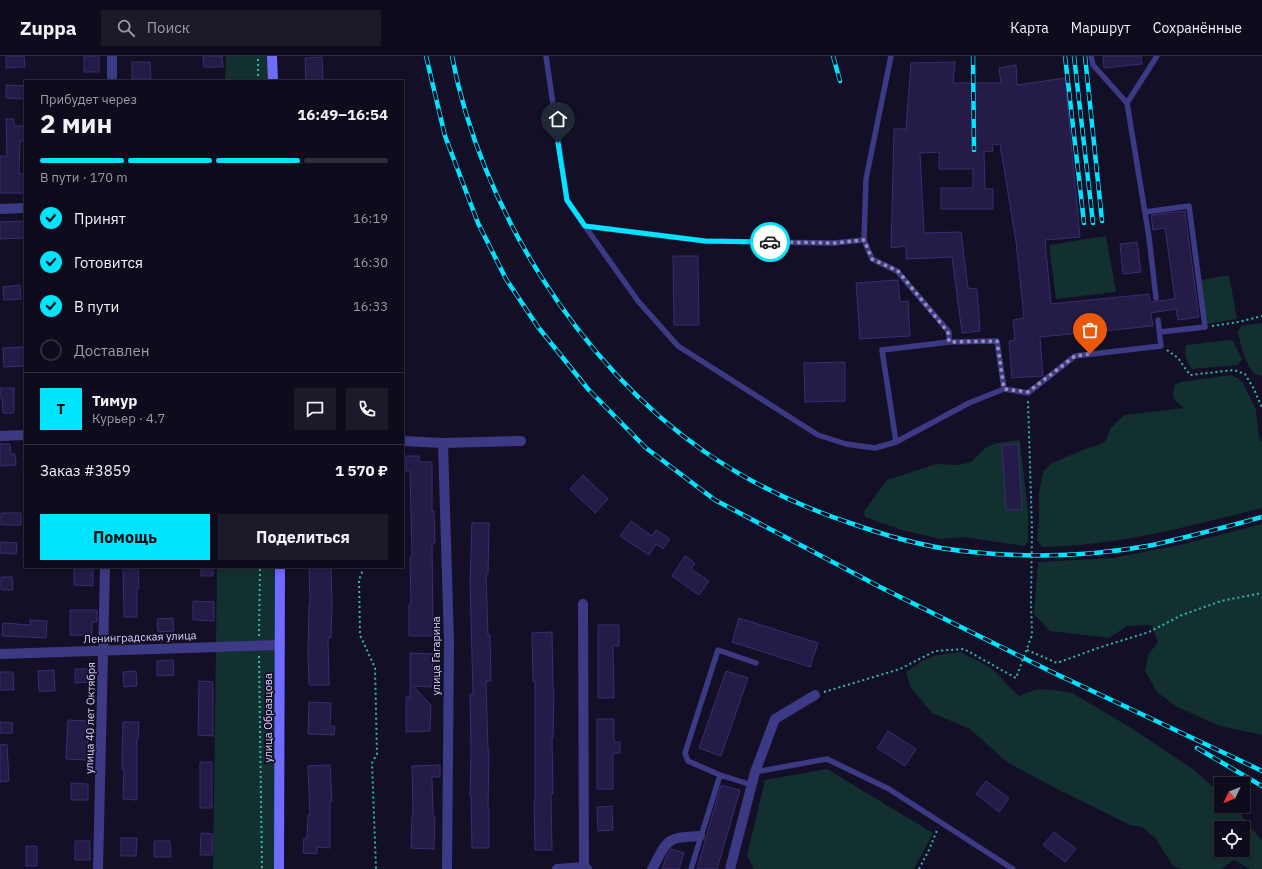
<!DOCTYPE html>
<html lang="ru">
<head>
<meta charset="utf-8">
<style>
  :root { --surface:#0e0b1c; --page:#1c1929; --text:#f1f3f6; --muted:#9b9ba3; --line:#2e2b3b; --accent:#00e5ff }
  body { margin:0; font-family:"IBM Plex Sans",sans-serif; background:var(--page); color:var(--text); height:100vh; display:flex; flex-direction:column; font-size:15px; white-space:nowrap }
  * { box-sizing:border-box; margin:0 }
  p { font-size:13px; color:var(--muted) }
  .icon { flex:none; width:22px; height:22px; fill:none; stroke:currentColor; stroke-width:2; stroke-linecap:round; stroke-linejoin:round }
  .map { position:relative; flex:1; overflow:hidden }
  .details { position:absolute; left:24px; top:24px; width:380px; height:488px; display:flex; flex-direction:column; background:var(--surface); border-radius:0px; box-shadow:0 2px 6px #0003,0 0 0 1px var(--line) }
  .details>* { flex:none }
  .needle { width:26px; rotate:227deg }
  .fabs { position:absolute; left:1214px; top:721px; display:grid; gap:8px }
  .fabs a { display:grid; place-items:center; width:36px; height:36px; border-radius:0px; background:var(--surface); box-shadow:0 2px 6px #0003,0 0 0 1px var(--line); font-size:20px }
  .pin { position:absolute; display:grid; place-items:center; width:34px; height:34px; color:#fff; margin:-41px -17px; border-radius:50% 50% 50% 0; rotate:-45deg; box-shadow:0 0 4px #0007 }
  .pin .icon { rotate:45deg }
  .courier { position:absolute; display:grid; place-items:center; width:40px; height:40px; margin:-20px; border:3px solid #00e5ff; border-radius:50%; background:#fff; color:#222; box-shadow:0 1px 5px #0007 }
  .overview em { font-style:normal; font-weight:700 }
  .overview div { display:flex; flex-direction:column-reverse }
  .overview { display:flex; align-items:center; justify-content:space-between; height:68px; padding:0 16px }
  h1 { font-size:26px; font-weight:700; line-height:30px }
  .bar { display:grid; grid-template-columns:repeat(4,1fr); gap:6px 4px; align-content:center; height:48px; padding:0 16px }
  .bar i { height:5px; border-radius:3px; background:var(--line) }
  .bar .active { background:var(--accent) }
  .bar p { grid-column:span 4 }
  .line { display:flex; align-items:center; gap:10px; padding:0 16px; border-top:1px solid var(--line) }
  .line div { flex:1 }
  .round { display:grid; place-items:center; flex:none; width:42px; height:42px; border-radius:0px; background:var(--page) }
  ol { padding:0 16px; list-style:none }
  li { display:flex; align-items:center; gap:12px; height:44px }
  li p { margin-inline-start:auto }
  li .icon { padding:4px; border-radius:50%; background:var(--accent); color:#111; stroke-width:4 }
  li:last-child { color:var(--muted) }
  li i { width:22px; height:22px; border:2px solid var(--line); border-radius:50% }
  .primary-button { display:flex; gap:8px; margin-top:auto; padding:8px 16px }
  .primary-button a { flex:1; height:46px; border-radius:0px; background:var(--accent); color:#111; font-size:16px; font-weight:700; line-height:46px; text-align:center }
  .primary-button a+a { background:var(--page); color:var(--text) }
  header { display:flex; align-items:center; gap:24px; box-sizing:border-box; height:56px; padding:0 20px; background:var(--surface); border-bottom:1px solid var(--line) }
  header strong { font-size:19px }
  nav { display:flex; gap:22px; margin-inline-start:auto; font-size:14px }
  .search { width:280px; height:36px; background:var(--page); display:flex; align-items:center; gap:10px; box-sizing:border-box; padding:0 14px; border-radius:0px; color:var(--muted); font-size:15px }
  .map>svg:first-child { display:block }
  .green { fill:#12302f; fill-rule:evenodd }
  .building { fill:#241b47; stroke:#3b2d73 }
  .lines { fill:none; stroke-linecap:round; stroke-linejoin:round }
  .path { stroke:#2fb8b0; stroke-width:2; stroke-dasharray:2 3; stroke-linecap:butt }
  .lane { stroke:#3d3a85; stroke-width:5.5 }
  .street { stroke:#3d3a85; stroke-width:10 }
  .secondary { stroke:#6f6bff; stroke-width:10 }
  .rail-casing { stroke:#00e5ff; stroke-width:4.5 }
  .rail { stroke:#130f26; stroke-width:3; stroke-dasharray:9; stroke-linecap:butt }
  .done { stroke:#948fb3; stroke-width:4; stroke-dasharray:0 7.2 }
  .route { stroke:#00e5ff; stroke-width:5 }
  .labels { text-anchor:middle; stroke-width:3.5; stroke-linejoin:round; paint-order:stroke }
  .street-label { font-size:11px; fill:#d9d4ff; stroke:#130f26 }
</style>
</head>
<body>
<header>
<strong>Zuppa</strong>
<div class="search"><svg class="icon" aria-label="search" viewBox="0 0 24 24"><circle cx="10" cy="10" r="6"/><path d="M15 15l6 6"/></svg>Поиск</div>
<nav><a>Карта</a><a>Маршрут</a><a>Сохранённые</a></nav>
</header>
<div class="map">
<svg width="1262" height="813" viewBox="0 0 1262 813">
  <rect width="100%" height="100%" fill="#130f26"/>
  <!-- green -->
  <path class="green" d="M226,0H272L273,25H225Z
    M1106,180L1116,236L1056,243L1049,189Z
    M1229,219L1237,263L1207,268L1201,224Z
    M1262,267V320L1254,318C1245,306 1241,291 1238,276L1241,270Z
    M1228,284L1233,285L1242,303L1238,309L1192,313C1186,304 1184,299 1186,289Z
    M1230,319L1238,322L1243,327L1256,354L1259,382L1262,386V452C1191,470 1115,490 1042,491L1037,484L1039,464V437L1043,416L1051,408L1068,400L1085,393L1096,390L1105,386L1111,372L1124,359L1184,352C1175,345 1170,343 1175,329L1181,326Z
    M1020,384L1028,456V485L1025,490L963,481L941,483L902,474L865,461L864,455L887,424L936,408L959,409L971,406L985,392L997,387Z
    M1262,468V679L1220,670L1177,651L1157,636L1145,615L1148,599L1158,586L1151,569L1127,570L1109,582L1050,575L1034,558L1038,506L1113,502L1184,488Z
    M217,511H280L279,813H213Z
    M961,596C971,602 983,606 992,613C1002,621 1009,632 1019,640L1037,633L1054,634L1072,637L1133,673L1194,714L1221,738V750H1234L1262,785V813H1250L1234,804L1221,813H1180L1173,810L1156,783L1142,771L1130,769L1053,731L1007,706L970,673L932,657L911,632L906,616L922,605L937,599ZM1221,772H1243V794H1221Z
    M827,713L933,777L914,813H754L747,799L765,724Z"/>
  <!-- building -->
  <path class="building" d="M6,0H24L25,11L6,12Z
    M84,0H99V16H84Z
    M203,0H222L223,11H204Z
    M1103,0H1141L1142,8L1104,12Z
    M322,1L323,25H306L305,2Z
    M132,6H150L151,23H132Z
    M955,6L953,27H1001L999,12L1016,9L1017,29L1065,22L1080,181L1045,184L1051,248L1149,238L1150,246L1175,243L1165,172L1153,174L1151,159L1185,155L1199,261L1178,264L1176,253L1151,257L1153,270L1040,281L1043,320L1012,322L1009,285L1015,284L1013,264L1024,262L1016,186L1000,88L992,89L993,95L984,96L985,133H993V153H941V132H973V113H939V96L920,97L924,177L961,176L968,232L977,233L980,275L962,277L952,201L906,203V190L891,192L894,73H906L911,7Z
    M6,29L25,30V43L6,42Z
    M6,63H14V70H25V85H20L19,118H24L25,137H0V100H7Z
    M24,165L25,182L0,183V166Z
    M1137,186L1141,216L1123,218L1120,188Z
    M673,200H698L699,269H674Z
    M898,224L900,246L908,245L910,280L860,283L856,227Z
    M20,229L21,243L4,244L3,231Z
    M24,291L25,310L4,311L3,292Z
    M845,306V345L805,346L804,307Z
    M0,332H14V357H3L2,342H0Z
    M0,388H10L11,398H15L16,409L0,410Z
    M1018,388L1022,454H1006L1002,389Z
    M406,400H419V406H432V455H434L435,487H432L433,580H409V548H411L410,501H412L410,415H406Z
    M583,419L608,443L595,457L570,433Z
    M1,457H21V469H1Z
    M631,465L652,480L656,474L670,483L663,493L656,488L649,499L620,480Z
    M472,467H489L488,518H486L488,579H490L491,625H486L488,694H489L488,753H489V792H472L471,740H470L471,694L470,638H473L470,526Z
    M0,486L17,487L16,498L0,497Z
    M685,500L695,507L691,513L709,525L699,539L672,520Z
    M74,511H93V530L74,529Z
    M123,511H138L139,532H137V561H124Z
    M201,511H213V520H201Z
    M309,511H331L332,548L331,582H328L329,629H309L308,597L309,548H310Z
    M1,521H12L13,534H1Z
    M193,545L214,546V565L193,564Z
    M70,554H97V566H92V579H70Z
    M173,562L174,575L158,576L157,563Z
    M739,562L818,587L810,611L732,586Z
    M30,564L47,565L46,582L2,580L3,567L30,569Z
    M598,569H619V590H613L614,642H598Z
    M552,576L553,633H554L553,682H552L553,738H551L552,794H535L534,745H535V625H533L532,577Z
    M410,597L433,598L432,631L413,630L431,649L430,675L406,676V641H410Z
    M173,604L174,619L157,620V605Z
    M75,613H92V626L75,627Z
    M54,614L55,635H39L38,615Z
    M136,615L137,630L124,631L123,616Z
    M726,615L748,622L721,700L699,692Z
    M0,616H13L14,634H0Z
    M199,625L213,626V680L198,679Z
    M309,646L331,647L330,670H335L334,679L308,678Z
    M597,663H614V686H620V697H613V733H597Z
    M68,664L88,665L87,704L66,703Z
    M0,666L13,667L12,677H0Z
    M123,666H139L138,683H137V744L123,743L124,713H122V698Z
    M888,675L916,693L905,710L877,692Z
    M7,688L9,725L0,726V689Z
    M200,706H212V752H200Z
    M330,709L332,745H330V792L317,791V798L303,797L304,782H307L308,759H310L308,710Z
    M440,709V721H432L433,760H435L434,793L411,792L412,759H413L412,710Z
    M986,725L1009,742L999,756L976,738Z
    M71,727L88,728V744H71Z
    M721,729L740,734L717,813H697Z
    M612,750L613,774L598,775L597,751Z
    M1054,776L1076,793L1065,806L1043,789Z
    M201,777L213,778L212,799H200Z
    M121,782H137L136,800H121Z
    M75,785H90V804H75Z
    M154,785H170L171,801H154Z
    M26,790H37V810H26Z
    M671,793L684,797L679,813H662L667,799Z"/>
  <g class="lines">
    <!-- path -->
    <path class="path" d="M258,25V0
      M1212,270L1239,266L1262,260
      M1167,294L1178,302L1190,319L1234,314L1245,318L1254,333L1262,352
      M364,511L359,524L360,579L375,612L377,698L372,707L376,813
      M259,580L260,511
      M1027,594L1057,607L1098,592L1149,576L1182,559L1221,545L1262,537
      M259,600L262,813
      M824,636L900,613L935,595L964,593L1016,622L1032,579L1031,545L1032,474L1028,345
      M919,813L929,794L938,772"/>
    <!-- lane -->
    <path class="lane" d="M546,0L567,145L638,245L678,290L818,379L846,388L875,392L896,386L969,347L1004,333L1028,337L1075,300L1161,290L1158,264
      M891,0L866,123L864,184L872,203L897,215L949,276V286
      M1091,0L1093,9L1127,47
      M1145,156L1189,150L1205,271L1160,276
      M585,170L705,185L834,187L864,184
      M1156,242L1149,181L1127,47L1157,0
      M896,386L882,294L949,286L997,285L1004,333
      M755,716L827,703L889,733L1013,813
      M752,729L720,719L688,705L685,697L718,594L756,607
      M691,813L720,719"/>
    <!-- street -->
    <path class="street" d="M112,25V0
      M0,153L25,152
      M0,380L25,379
      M403,385L443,387L521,385
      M443,387L449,586L447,813
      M583,548L584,811
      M0,598L280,589
      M98,813L105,511
      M557,813L584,811L587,813
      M652,813C658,804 662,789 672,784C680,780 691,781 700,780
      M730,813L755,716L775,663L815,639"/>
    <!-- secondary -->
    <path class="secondary" d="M272,0L273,25
      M279,813L280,511"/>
    <!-- rail casing -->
    <g class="rail-casing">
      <path id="rail" d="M426,0L445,80L478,167L506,223L538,271L588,333L646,392L715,444L880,531L1054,617L1237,703L1262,715
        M452,0C480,150 579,309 705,396C750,427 801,451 853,468C890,481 933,493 972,496C1032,502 1094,500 1153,489C1165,486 1178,483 1190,480C1214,474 1238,468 1262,461
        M833,0L840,25
        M973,0L974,94
        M1065,0L1084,167
        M1074,0L1093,167
        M1085,0L1102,165
        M1197,692L1262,730"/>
    </g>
    <!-- rail -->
    <use href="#rail" class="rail"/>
  </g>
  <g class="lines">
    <!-- done -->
    <path class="done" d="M770,186L834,187L864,184L872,203L898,215L948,276L949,286L997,285L1004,333L1028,336L1075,300L1090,298"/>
    <!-- route -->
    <path class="route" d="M558,87L567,144L585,170L705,185L770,186"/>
  </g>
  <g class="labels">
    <!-- street labels -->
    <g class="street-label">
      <text transform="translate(140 581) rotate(-2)" y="4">Ленинградская улица</text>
      <text transform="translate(436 600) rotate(-90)" y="4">улица Гагарина</text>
      <text transform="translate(90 662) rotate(-89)" y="4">улица 40 лет Октября</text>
      <text transform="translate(268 662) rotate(-90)" y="4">улица Образцова</text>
    </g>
  </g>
</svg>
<div class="fabs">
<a><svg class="needle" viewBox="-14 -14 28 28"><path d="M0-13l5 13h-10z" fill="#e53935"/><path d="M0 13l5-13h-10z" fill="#9b9ba3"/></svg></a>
<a><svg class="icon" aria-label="locate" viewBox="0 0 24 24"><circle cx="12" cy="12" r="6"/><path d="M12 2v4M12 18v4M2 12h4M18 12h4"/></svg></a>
</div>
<div class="pin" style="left:1090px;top:298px;background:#ea580c"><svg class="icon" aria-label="bag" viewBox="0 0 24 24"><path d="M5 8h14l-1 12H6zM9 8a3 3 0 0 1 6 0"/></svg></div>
<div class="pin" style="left:558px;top:87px;background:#1f2937"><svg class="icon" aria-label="home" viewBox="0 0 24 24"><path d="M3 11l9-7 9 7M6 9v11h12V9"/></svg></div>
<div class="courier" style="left:770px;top:186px"><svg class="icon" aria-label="car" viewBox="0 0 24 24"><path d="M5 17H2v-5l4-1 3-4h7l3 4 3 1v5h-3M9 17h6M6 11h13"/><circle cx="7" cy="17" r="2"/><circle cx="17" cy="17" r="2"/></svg></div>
<section class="details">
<div class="overview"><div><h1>2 мин</h1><p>Прибудет через</p></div><em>16:49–16:54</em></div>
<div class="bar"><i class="active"></i><i class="active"></i><i class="active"></i><i></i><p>В пути · 170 m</p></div>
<ol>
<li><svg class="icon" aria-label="check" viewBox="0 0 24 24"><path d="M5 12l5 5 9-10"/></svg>Принят<p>16:19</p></li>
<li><svg class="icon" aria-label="check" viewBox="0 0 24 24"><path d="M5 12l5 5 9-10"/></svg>Готовится<p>16:30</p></li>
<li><svg class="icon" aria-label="check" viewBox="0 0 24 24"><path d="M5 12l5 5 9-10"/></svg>В пути<p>16:33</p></li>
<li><i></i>Доставлен</li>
</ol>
<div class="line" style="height:72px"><b class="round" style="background:var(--accent);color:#111">Т</b><div><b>Тимур</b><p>Курьер · 4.7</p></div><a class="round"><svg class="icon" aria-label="chat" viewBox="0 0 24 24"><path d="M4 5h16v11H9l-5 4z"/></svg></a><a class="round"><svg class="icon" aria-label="phone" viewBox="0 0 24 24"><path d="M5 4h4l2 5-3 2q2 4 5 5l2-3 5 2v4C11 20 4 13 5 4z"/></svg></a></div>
<div class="line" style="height:52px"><div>Заказ #3859</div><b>1 570 ₽</b></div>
<div class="primary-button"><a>Помощь</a><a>Поделиться</a></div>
</section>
</div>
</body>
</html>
